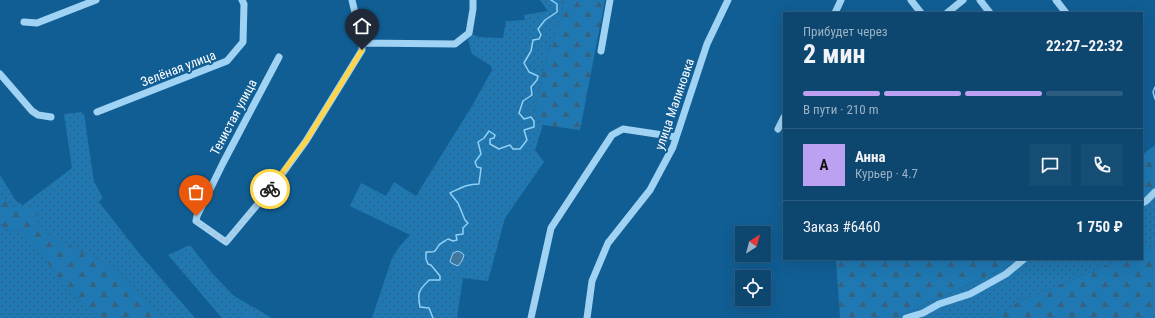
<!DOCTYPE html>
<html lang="ru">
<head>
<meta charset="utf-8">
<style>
  :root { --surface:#0d466f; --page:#164d74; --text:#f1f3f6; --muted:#9ab1c3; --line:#2d5e82; --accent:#bca0f2 }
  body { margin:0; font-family:"Roboto Condensed",sans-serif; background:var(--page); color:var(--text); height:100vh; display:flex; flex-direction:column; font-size:15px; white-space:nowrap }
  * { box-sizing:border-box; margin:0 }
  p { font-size:13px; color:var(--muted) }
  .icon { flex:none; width:22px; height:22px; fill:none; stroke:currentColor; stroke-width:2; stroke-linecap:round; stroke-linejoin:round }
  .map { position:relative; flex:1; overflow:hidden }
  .side { position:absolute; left:783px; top:12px; width:360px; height:248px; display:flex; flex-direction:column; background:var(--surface); border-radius:0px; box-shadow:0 4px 16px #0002,0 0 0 1px var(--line) }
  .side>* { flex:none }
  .needle { width:26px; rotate:36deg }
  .tools { position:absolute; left:735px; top:226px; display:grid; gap:8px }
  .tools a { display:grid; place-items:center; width:36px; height:36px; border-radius:0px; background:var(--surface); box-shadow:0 4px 16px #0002,0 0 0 1px var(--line); font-size:20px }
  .pin { position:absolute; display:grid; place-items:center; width:34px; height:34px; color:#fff; margin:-41px -17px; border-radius:50% 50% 50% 0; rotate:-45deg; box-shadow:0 0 4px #0007 }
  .pin .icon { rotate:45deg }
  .courier { position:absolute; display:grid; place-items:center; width:40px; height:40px; margin:-20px; border:3px solid #ffd54a; border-radius:50%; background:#fff; color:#222; box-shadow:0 1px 5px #0007 }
  .head em { font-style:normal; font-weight:700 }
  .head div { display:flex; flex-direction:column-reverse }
  .head { display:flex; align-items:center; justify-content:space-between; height:68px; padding:0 20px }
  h1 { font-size:26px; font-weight:700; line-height:30px }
  .bar { display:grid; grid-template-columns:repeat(4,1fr); gap:6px 4px; align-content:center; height:48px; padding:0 20px }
  .bar i { height:5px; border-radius:3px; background:var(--line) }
  .bar .current { background:var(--accent) }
  .bar p { grid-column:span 4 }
  .line { display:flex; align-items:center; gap:10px; padding:0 20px; border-top:1px solid var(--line) }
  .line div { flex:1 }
  .round { display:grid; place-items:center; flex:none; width:42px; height:42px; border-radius:0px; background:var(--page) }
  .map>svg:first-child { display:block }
  .green { fill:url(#green-dots) }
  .forest { fill:url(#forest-firs) }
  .water { fill:#41789f; stroke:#90d0f7 }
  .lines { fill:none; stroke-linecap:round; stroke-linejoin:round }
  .stream { stroke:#90d0f7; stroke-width:1.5 }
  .minor { stroke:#9fd2f3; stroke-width:7 }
  .done { stroke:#acc7da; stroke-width:4; stroke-dasharray:0 7.2 }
  .route { stroke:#ffd54a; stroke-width:5 }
  .labels { text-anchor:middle; stroke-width:4; stroke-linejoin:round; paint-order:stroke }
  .street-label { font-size:13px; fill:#fff; stroke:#115e94 }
</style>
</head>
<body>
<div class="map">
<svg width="1155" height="318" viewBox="0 0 1155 318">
  <defs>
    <pattern id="green-dots" width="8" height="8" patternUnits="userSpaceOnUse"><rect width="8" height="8" fill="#1f78b2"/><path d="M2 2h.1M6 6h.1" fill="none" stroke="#36627f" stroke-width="1.8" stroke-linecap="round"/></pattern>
    <pattern id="forest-firs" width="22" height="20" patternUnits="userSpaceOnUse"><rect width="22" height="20" fill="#1f78b2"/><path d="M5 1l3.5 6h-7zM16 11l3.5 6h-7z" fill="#36627f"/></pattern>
  </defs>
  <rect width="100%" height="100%" fill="#115e94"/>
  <!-- green -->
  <path class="green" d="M540,0H564L561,18L544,66L535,110L543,125L535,150L544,162L505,218L488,281L463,278L457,318H372L392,258L400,246L410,235L350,206L361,183L386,196L394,182L416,196L472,106L492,70L491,66L472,54L468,40L469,33L479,37L503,38L506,21L525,20L524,15L548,11Z
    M82,112V114H84L94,182L103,198L99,202L138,252L195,318H163L109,265L34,227L10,207L0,193V175L16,201L23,205L72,168L64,114Z
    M1155,194V246L1142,251V200Z
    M0,224L3,229L23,231L64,284L99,318H0Z
    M190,245L212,273L234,296L272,318H222L168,255Z
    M1023,259H1123L1020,301L995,318H896Z"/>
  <!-- forest -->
  <path class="forest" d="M564,0H605L580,130L543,125L535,110L544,66L561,18Z
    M1155,145V194L1142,200V155Z
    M0,193L10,207L38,208L34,227L109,265L163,318H99L64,284L23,231L3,229L0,224Z
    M1155,246V318H995L1020,301L1123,259H1142V251Z
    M836,259H1023L896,318H840Z
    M249,311L259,318H242L244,312Z"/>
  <!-- water -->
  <path class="water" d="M458,251L462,253L464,255L462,261L458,266L451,263L450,261L453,253Z"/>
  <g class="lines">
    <!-- stream -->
    <path class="stream" d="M1155,87L1153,92L1155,99
      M433,318L429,308L420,307C417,292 419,290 429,280H440V276L431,265L428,264L426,259V252C435,252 434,253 439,245C441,243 445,241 448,239L453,241L457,240L456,235L463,234V228L468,223L465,220L458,203L450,193C461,188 466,184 479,184L481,168L477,167L475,162L481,154L478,142L484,138L489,131L495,135L494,138L490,139V144L499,149L510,145L513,149H520L527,140L524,130L534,127V121L531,117L524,119L519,113L523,101L532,95L531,87L537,80L538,76L529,72L524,63L531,51L533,40L539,39L541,35L538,29L545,20L557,12V4L551,0"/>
    <!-- minor -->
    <path class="minor" d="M352,0L362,43
      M911,0L921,13
      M980,0L990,13
      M1056,0L1066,13
      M835,13L841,0
      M947,13L963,0
      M24,22L37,23L96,0
      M601,51L610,0
      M279,57L223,163L197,216L196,221L226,242L277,181L306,141L362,50V43L455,44L469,33L473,9V0
      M0,74L32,111L38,115L51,117
      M97,112L227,61L243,42L244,4L242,0
      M778,129L784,117
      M1142,203L1146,201L1155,192
      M531,318L551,228L612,135L623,129L676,137
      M587,318L592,281L608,243L650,190L673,147L707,44L728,0
      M906,318L923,313L939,304L970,294L1006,274L1024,259"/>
  </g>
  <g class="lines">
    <!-- done -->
    <path class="done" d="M196,216V221L226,242L270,189"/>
    <!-- route -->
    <path class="route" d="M270,189L306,141L362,50"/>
  </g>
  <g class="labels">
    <!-- street labels -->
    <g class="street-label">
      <text transform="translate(178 68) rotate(-21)" y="5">Зелёная улица</text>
      <text transform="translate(674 104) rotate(-71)" y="5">улица Малиновка</text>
      <text transform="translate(233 117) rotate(-62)" y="5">Тенистая улица</text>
    </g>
  </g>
</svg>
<div class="tools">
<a><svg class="needle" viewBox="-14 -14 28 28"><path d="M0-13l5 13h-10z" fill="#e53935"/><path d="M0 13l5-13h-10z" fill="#9ab1c3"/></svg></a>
<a><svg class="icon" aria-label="locate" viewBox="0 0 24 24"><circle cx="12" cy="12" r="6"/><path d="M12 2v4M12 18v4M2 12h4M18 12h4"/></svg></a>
</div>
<div class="pin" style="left:196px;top:216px;background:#ea580c"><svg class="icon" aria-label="bag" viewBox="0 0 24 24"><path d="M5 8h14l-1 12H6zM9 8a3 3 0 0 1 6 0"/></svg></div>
<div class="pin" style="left:362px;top:50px;background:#1f2937"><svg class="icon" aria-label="home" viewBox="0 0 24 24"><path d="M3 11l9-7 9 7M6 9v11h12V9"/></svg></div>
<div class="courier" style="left:270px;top:189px"><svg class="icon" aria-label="bike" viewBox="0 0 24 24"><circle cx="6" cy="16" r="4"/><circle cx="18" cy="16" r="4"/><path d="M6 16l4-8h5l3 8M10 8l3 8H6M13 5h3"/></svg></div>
<section class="side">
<div class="head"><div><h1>2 мин</h1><p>Прибудет через</p></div><em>22:27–22:32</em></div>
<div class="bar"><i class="current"></i><i class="current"></i><i class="current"></i><i></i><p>В пути · 210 m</p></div>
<div class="line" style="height:72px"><b class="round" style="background:var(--accent);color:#111">А</b><div><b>Анна</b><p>Курьер · 4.7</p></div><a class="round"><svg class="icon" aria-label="chat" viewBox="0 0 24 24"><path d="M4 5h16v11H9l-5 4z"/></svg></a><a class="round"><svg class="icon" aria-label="phone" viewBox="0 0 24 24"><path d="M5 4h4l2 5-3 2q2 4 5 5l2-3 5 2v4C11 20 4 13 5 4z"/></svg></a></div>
<div class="line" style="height:52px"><div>Заказ #6460</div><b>1 750 ₽</b></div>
</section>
</div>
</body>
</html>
